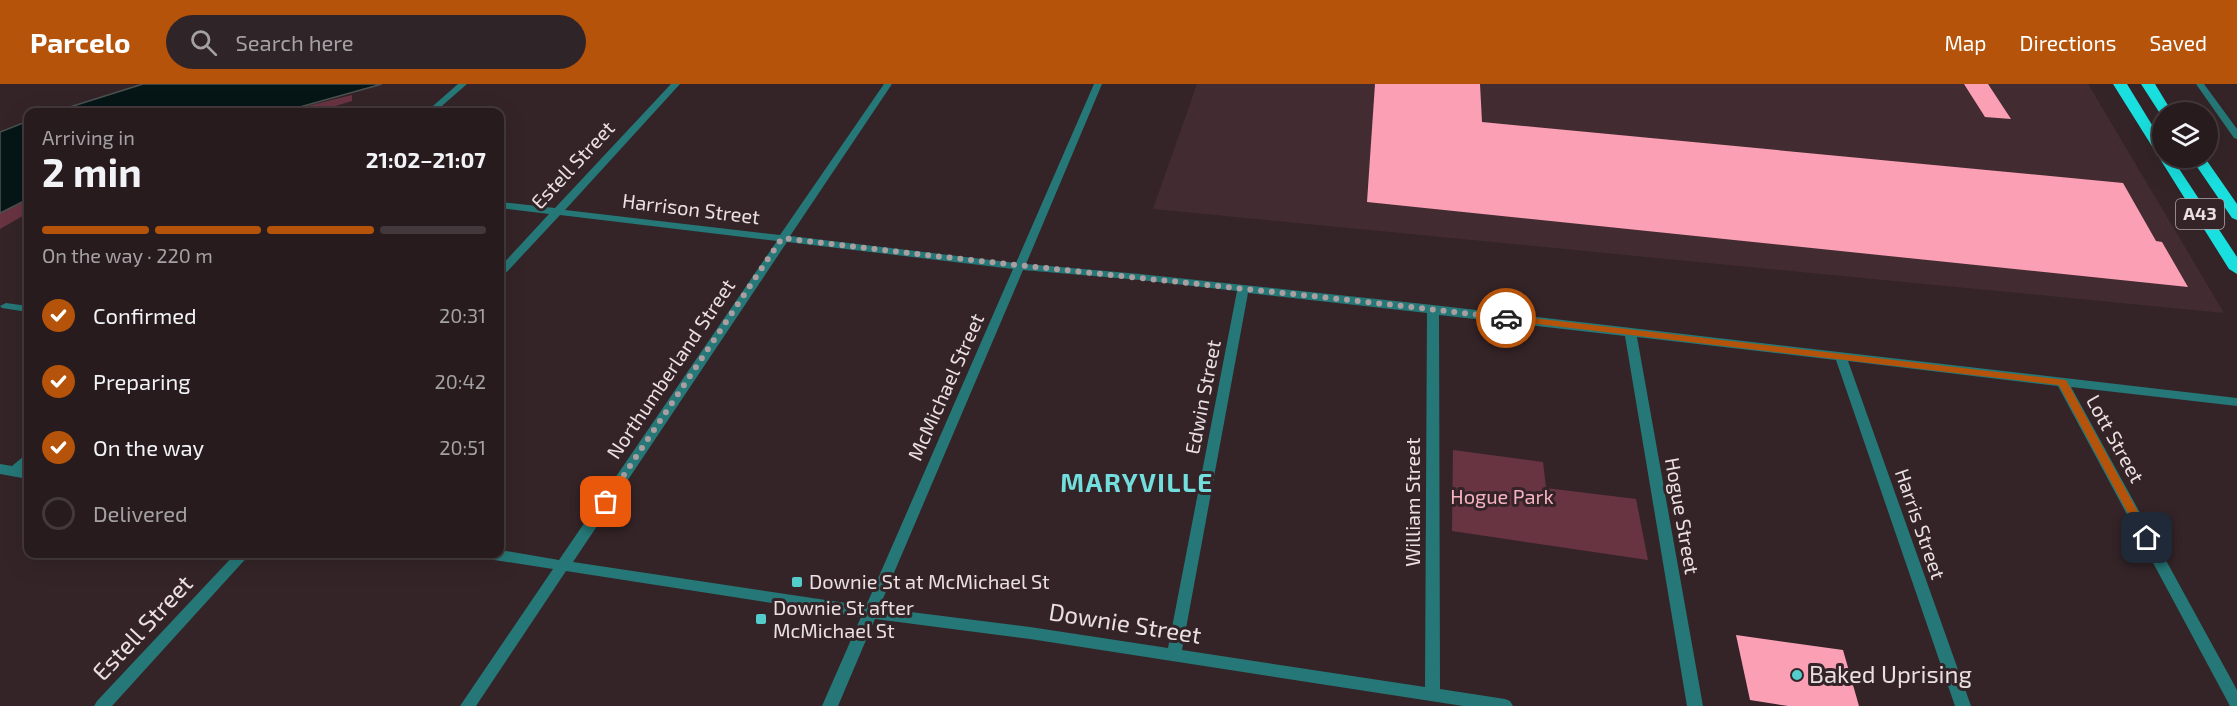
<!DOCTYPE html>
<html lang="en">
<head>
<meta charset="utf-8">
<style>
  :root { --surface:#271b1e; --page:#2f2427; --text:#f1f3f6; --muted:#a4a1a4; --line:#43393c; --accent:#b45309 }
  body { margin:0; font-family:"Exo 2",sans-serif; background:var(--page); color:var(--text); height:100vh; display:flex; flex-direction:column; font-size:22px; white-space:nowrap }
  * { box-sizing:border-box; margin:0 }
  p { font-size:20px; color:var(--muted) }
  .icon { flex:none; width:33px; height:33px; fill:none; stroke:currentColor; stroke-width:2; stroke-linecap:round; stroke-linejoin:round }
  .map { position:relative; flex:1; overflow:hidden }
  .drawer { position:absolute; left:24px; top:24px; width:480px; height:450px; display:flex; flex-direction:column; background:var(--surface); border-radius:12px; box-shadow:0 6px 24px #0002,0 0 0 2px var(--line) }
  .drawer>* { flex:none }
  .buttons { position:absolute; left:2152px; top:18px; display:grid; gap:12px }
  .buttons a { display:grid; place-items:center; width:66px; height:66px; border-radius:50%; background:var(--surface); box-shadow:0 6px 24px #0002,0 0 0 2px var(--line); font-size:30px }
  .pin { position:absolute; display:grid; place-items:center; width:51px; height:51px; color:#fff; margin:-26px; border-radius:12px; box-shadow:0 3px 9px #0006 }
  .courier { position:absolute; display:grid; place-items:center; width:60px; height:60px; margin:-30px; border:4px solid #b45309; border-radius:50%; background:#fff; color:#222; box-shadow:0 2px 8px #0007 }
  .overview em { font-style:normal; font-weight:700 }
  .overview div { display:flex; flex-direction:column-reverse }
  .overview { display:flex; align-items:center; justify-content:space-between; height:102px; padding:0 18px }
  h1 { font-size:39px; font-weight:700; line-height:45px }
  .bar { display:grid; grid-template-columns:repeat(4,1fr); gap:9px 6px; align-content:center; height:72px; padding:0 18px }
  .bar i { height:8px; border-radius:4px; background:var(--line) }
  .bar .active { background:var(--accent) }
  .bar p { grid-column:span 4 }
  ol { padding:0 18px; list-style:none }
  li { display:flex; align-items:center; gap:18px; height:66px }
  li p { margin-inline-start:auto }
  li .icon { padding:6px; border-radius:50%; background:var(--accent); color:#fff; stroke-width:4 }
  li:last-child { color:var(--muted) }
  li i { width:33px; height:33px; border:3px solid var(--line); border-radius:50% }
  header { display:flex; align-items:center; gap:36px; box-sizing:border-box; height:84px; padding:0 30px; background:var(--accent); color:#fff }
  header strong { font-size:28px }
  nav { display:flex; gap:33px; margin-inline-start:auto; font-size:21px }
  .search { width:420px; height:54px; background:var(--page); display:flex; align-items:center; gap:15px; box-sizing:border-box; padding:0 21px; border-radius:33px; color:var(--muted); font-size:22px }
  .map>svg:first-child { display:block }
  .built { fill:#432c31 }
  .green { fill:#693442 }
  .water { fill:#061515; stroke:#4a5252; stroke-width:1.5 }
  .building { fill:#fb9fb5 }
  .lines { fill:none; stroke-linecap:round; stroke-linejoin:round }
  .street { fill:#257877; fill-rule:evenodd }
  .highway { fill:#19dfde; fill-rule:evenodd }
  .route { fill:#b45309 }
  .done { stroke:#aa9ea0; stroke-width:6; stroke-dasharray:0 10.8 }
  .poi-dot { fill:#52cdcc; stroke:#342428; stroke-width:2 }
  .labels { text-anchor:middle; stroke-width:6; stroke-linejoin:round; paint-order:stroke }
  .shield { fill:#342428; stroke:#b3a7aa; stroke-width:1.5 }
  .shield-label { font-size:18px; font-weight:bold; fill:#eadfe1 }
  .street-label { font-size:20px; fill:#eadfe1; stroke:#342428 }
  .park-label { font-size:20px; fill:#f9b2c1; stroke:#342428 }
  .poi-label { font-size:20px; fill:#eadfe1; stroke:#342428; text-anchor:start }
  .near-street-label { font-size:24px; fill:#eadfe1; stroke:#342428 }
  .near-poi-label { font-size:24px; fill:#eadfe1; stroke:#342428; text-anchor:start }
  .district-label { font-size:26px; font-weight:bold; letter-spacing:1.5px; fill:#72dedd; stroke:#342428 }
</style>
</head>
<body>
<header>
<strong>Parcelo</strong>
<div class="search"><svg class="icon" aria-label="search" viewBox="0 0 24 24"><circle cx="10" cy="10" r="6"/><path d="M15 15l6 6"/></svg>Search here</div>
<nav><a>Map</a><a>Directions</a><a>Saved</a></nav>
</header>
<div class="map">
<svg width="2237" height="622" viewBox="0 0 2237 622">
  <rect width="100%" height="100%" fill="#342428"/>
  <!-- built -->
  <path class="built" d="M1197,0H2088L2224,229L1153,125Z"/>
  <!-- green -->
  <path class="green" d="M352,11V17L316,28H283Z
    M28,116V129L0,145V129Z
    M1453,366L1543,378L1546,404L1636,415L1648,476L1452,447Z"/>
  <!-- water -->
  <path class="water" d="M143,0H382L282,28H54Z
    M28,37V115L0,129V48Z"/>
  <!-- building -->
  <path class="building" d="M1375,0H1480L1482,38L2123,99L2156,157L2162,158L2188,203L1367,118Z
    M1964,0H1988L2011,35L1985,33Z
    M1736,551L1843,566L1859,622H1788L1750,616Z"/>
  <g class="lines">
    <!-- street -->
    <path class="street" d="M458,0H467L435,28H426Z
      M671,0H680L565,126L780,151L884,0H892L790,152L1016,179L1094,0H1102L1026,180L1140,190L1433,221L2237,314V322L2071,303L2237,606V622H2230L2058,302L1848,277L1971,622H1955L1836,276L1637,253L1703,622H1687L1625,252L1439,231L1440,605L1505,615L1510,617L1513,622H1463L1030,555L875,535L838,622H822L861,533L566,487L476,622H460L553,485L488,475L483,474L481,470H500V466L559,476L777,157L560,131L504,191L500,192V183L549,130L500,124V118L555,124ZM787,158L1013,185L866,522L573,478ZM1023,186L1140,196L1237,207L1168,564L1030,543L879,524ZM1248,209L1427,229L1425,603L1182,566Z
      M2196,0H2204L2237,45V55L2234,54Z
      M6,219L28,222V228L2,224L0,222Z
      M28,370V382L25,385H28V395L0,390V380L12,382L24,372Z
      M235,470H250L112,622H94L97,617Z"/>
    <!-- highway -->
    <path class="highway" d="M2113,0H2127L2163,59V74H2172L2237,173V190L2229,185Z
      M2141,0H2155L2172,28H2163L2161,31Z
      M2191,74H2205L2237,120V136L2232,134Z"/>
  </g>
  <!-- route -->
  <path class="route" d="M1506,231L2066,296L2152,454L2147,458L2143,457L2059,301L1503,236L1501,234Z"/>
  <g class="lines">
    <!-- done -->
    <path class="done" d="M606,418L782,154C1023,184 1265,205 1506,234"/>
  </g>
  <!-- markers -->
  <g class="poi-dot">
    <rect x="791" y="492" width="12" height="12" rx="3"/>
    <rect x="755" y="529" width="12" height="12" rx="3"/>
    <circle cx="1797" cy="591" r="6"/>
  </g>
  <g class="labels">
    <!-- shield labels -->
    <rect class="shield" x="2176" y="115" width="48" height="30" rx="4.5"/>
    <g class="shield-label">
      <text x="2200" y="136">A43</text>
    </g>
    <!-- street labels -->
    <g class="street-label">
      <text transform="translate(573 81) rotate(-47)" y="7">Estell Street</text>
      <text transform="translate(691 125) rotate(7)" y="7">Harrison Street</text>
      <text transform="translate(671 285) rotate(-56)" y="7">Northumberland Street</text>
      <text transform="translate(946 303) rotate(-66)" y="7">McMichael Street</text>
      <text transform="translate(1203 313) rotate(-79)" y="7">Edwin Street</text>
      <text transform="translate(2115 355) rotate(61)" y="7">Lott Street</text>
      <text transform="translate(1413 418) rotate(-90)" y="7">William Street</text>
      <text transform="translate(1682 432) rotate(80)" y="7">Hogue Street</text>
      <text transform="translate(1920 440) rotate(71)" y="7">Harris Street</text>
    </g>
    <!-- park labels -->
    <g class="park-label">
      <text x="1502" y="420">Hogue Park</text>
    </g>
    <!-- poi labels -->
    <g class="poi-label">
      <text x="809" y="505">Downie St at McMichael St</text>
      <text x="773" y="531">Downie St after<tspan x="773" dy="23">McMichael St</tspan></text>
    </g>
    <!-- near-street labels -->
    <g class="near-street-label">
      <text transform="translate(1125 540) rotate(9)" y="8">Downie Street</text>
      <text transform="translate(143 544) rotate(-47)" y="8">Estell Street</text>
    </g>
    <!-- near-poi labels -->
    <g class="near-poi-label">
      <text x="1809" y="599">Baked Uprising</text>
    </g>
    <!-- district labels -->
    <g class="district-label">
      <text x="1137" y="408">MARYVILLE</text>
    </g>
  </g>
</svg>
<div class="buttons">
<a><svg class="icon" aria-label="layers" viewBox="0 0 24 24"><path d="M12 4l9 5-9 5-9-5zM3 14l9 5 9-5"/></svg></a>
</div>
<div class="pin" style="left:606px;top:418px;background:#ea580c"><svg class="icon" aria-label="bag" viewBox="0 0 24 24"><path d="M5 8h14l-1 12H6zM9 8a3 3 0 0 1 6 0"/></svg></div>
<div class="pin" style="left:2147px;top:454px;background:#1f2937"><svg class="icon" aria-label="home" viewBox="0 0 24 24"><path d="M3 11l9-7 9 7M6 9v11h12V9"/></svg></div>
<div class="courier" style="left:1506px;top:234px"><svg class="icon" aria-label="car" viewBox="0 0 24 24"><path d="M5 17H2v-5l4-1 3-4h7l3 4 3 1v5h-3M9 17h6M6 11h13"/><circle cx="7" cy="17" r="2"/><circle cx="17" cy="17" r="2"/></svg></div>
<section class="drawer">
<div class="overview"><div><h1>2 min</h1><p>Arriving in</p></div><em>21:02–21:07</em></div>
<div class="bar"><i class="active"></i><i class="active"></i><i class="active"></i><i></i><p>On the way · 220 m</p></div>
<ol>
<li><svg class="icon" aria-label="check" viewBox="0 0 24 24"><path d="M5 12l5 5 9-10"/></svg>Confirmed<p>20:31</p></li>
<li><svg class="icon" aria-label="check" viewBox="0 0 24 24"><path d="M5 12l5 5 9-10"/></svg>Preparing<p>20:42</p></li>
<li><svg class="icon" aria-label="check" viewBox="0 0 24 24"><path d="M5 12l5 5 9-10"/></svg>On the way<p>20:51</p></li>
<li><i></i>Delivered</li>
</ol>
</section>
</div>
</body>
</html>
